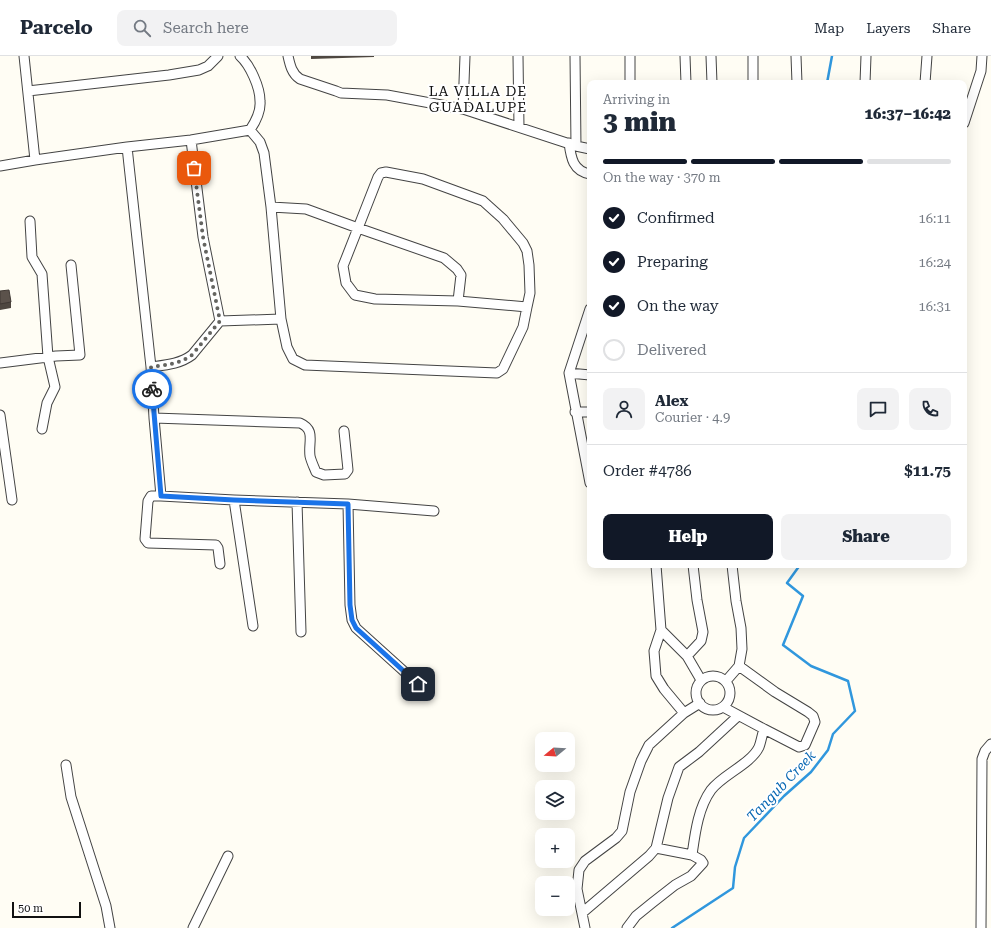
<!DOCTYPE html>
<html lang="en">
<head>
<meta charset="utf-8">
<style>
  :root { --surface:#fff; --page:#f2f2f3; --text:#1f2937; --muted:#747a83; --line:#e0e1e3; --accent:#111827 }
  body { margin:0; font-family:"Roboto Serif",serif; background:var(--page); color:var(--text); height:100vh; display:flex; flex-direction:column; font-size:15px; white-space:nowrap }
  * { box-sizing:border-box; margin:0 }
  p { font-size:13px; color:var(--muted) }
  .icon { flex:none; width:22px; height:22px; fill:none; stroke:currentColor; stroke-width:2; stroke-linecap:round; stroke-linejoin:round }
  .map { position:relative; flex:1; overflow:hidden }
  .panel { position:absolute; left:587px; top:24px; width:380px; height:488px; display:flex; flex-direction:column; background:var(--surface); border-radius:8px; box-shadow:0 4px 16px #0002 }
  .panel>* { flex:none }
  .needle { width:26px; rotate:252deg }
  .fabs { position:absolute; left:535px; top:676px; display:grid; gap:8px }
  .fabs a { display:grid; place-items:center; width:40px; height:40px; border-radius:8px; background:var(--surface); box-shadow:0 4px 16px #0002; font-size:20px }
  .scale { position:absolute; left:12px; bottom:10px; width:69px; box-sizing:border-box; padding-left:4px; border:2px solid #111; border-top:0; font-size:11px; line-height:14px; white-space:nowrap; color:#111; -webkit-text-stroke:3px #fff; paint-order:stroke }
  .pin { position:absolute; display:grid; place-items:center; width:34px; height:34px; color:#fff; margin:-17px; border-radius:8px; box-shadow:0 2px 6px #0006 }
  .courier { position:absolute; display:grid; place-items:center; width:40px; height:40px; margin:-20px; border:3px solid #1a73e8; border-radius:50%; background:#fff; color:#222; box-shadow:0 1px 5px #0007 }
  .overview em { font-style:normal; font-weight:800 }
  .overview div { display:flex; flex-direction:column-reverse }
  .overview { display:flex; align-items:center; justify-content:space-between; height:68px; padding:0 16px }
  h1 { font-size:26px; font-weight:800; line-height:30px }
  .bar { display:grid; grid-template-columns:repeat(4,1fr); gap:6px 4px; align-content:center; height:48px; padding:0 16px }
  .bar i { height:5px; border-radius:3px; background:var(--line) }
  .bar .on { background:var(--accent) }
  .bar p { grid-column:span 4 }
  .line { display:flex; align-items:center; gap:10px; padding:0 16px; border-top:1px solid var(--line) }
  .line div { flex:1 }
  .round { display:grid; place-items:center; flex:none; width:42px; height:42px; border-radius:8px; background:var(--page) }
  ol { padding:0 16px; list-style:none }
  li { display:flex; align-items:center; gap:12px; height:44px }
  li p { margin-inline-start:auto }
  li .icon { padding:4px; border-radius:50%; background:var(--accent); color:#fff; stroke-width:4 }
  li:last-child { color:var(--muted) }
  li i { width:22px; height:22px; border:2px solid var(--line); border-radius:50% }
  .cta { display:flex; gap:8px; margin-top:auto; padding:8px 16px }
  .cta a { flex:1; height:46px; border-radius:8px; background:var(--accent); color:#fff; font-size:16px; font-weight:800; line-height:46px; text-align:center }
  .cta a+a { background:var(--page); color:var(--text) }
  header { display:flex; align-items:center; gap:24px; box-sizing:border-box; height:56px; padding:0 20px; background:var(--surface); border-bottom:1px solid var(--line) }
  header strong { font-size:19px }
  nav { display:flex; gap:22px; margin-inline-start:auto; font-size:14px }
  .search { width:280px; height:36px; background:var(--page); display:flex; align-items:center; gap:10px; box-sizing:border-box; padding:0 14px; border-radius:8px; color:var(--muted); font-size:15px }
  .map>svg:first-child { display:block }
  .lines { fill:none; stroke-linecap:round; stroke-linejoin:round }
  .stream { stroke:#3097dd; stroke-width:2.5 }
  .minor-casing { stroke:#444; stroke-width:11 }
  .minor { stroke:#fff; stroke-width:9 }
  .wall { fill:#4e4740 }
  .building { fill:#5b524b; stroke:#403934 }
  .done { stroke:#646460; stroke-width:4; stroke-dasharray:0 7.2 }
  .route { stroke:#1a73e8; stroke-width:5 }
  .labels { text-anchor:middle; stroke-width:4; stroke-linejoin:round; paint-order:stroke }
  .neighbourhood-label { font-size:14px; letter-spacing:1px; fill:#111; stroke:#fff }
  .water-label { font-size:14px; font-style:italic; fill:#0968b3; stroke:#fff }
</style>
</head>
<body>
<header>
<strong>Parcelo</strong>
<div class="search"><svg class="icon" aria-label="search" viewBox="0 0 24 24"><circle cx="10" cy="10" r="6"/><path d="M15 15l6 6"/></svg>Search here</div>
<nav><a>Map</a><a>Layers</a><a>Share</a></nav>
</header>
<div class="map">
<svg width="991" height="872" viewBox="0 0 991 872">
  <rect width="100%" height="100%" fill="#fffdf4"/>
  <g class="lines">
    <!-- stream -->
    <path class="stream" d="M827,27L832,0
      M672,872L733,832L735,811L744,782L784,740L811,716L828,694L833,678L855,655L848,625L811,610L783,589L803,540L787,527L800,509"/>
    <!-- minor casing -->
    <g class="minor-casing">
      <path id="minor" d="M288,0C290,9 292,18 300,23L336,35L341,37L387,39L463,53L576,90L575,0
        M518,0L519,71
        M630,0V27
        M685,0L686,27
        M711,0L712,27
        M753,0V27
        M796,0L797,27
        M865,27L866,0
        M925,27L927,0
        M28,35L169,19L199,14L208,10L218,0
        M463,53L465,0
        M964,67L981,15L982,0
        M250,74L260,86L264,97L271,151
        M569,87C571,102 573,115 590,118
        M576,90L590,93
        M127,91L191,84L250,74C256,65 261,55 260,45C260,31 250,9 240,0
        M35,104L127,91L151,311L154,362L161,440L234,444L348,448L434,455
        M0,110L35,104L24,0
        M271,151L306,153L358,172L343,210L346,227L355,239L375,243L458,245L527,251L523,271L503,313L497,317L305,309L293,303L287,291L281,263Z
        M30,165L32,201L42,218L48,301L55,331L47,347L42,373
        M458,245L461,219L457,213L444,202L358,172L378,121L381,117L386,116L423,123L483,145L503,163L523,187L527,195L529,209L530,237L527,251
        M590,253L569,317L590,427
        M220,265L281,263
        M0,307L56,300L80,299L71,209
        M151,311C166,309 180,308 192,299L220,265L203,181L191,84
        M569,317L590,319
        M575,356H590
        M0,359L12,444
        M154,362L300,367C316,374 308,386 310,400C311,405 314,411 316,416L324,419L345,418L348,414L344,375
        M161,440H151L148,445L145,483L148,487L216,489L218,492L220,508
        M234,444L253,570
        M297,446L301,576
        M348,448L350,549L352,564L356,572L418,628
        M656,509L661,574L654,595L656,620L664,633L684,657
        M661,574L687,600L701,624
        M687,600L701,585L703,576L697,544L693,509
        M739,610L775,636L808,656L813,660L815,666L805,689L799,691L764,673
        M696 637a17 17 0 1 1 34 0a17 17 0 1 1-34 0Z
        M726,625L739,610L742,593L741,572L736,545L732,509
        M66,709L71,741L106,850L110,872
        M656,792L692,799
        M582,857L649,800L656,792L668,742L679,711L699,696L738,660
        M193,872L228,800
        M585,872L577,833L579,814L585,805L616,782L622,775L630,736L641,705L649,689L684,657L700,647
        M627,872L636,860L652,847L675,829L691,820L703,807L701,804L692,799C695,778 698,752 711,734C722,719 751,708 759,691C761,686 762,679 764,673L723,651
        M981,872L982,703L985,695L991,688"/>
    </g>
    <!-- minor -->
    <use href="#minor" class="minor"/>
  </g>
  <!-- wall -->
  <path class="wall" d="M311,0H374V1L311,3Z
    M0,235L11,246V252L0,254Z"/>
  <!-- building -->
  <path class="building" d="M9,234L11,246L0,248V235Z"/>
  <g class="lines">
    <!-- done -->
    <path class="done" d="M152,333L151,311C166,309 180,308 192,299L220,265L203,181L194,112"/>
    <!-- route -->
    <path class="route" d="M152,333L161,440L234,444L348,448L350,549L352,564L356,572L418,628"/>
  </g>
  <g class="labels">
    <!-- neighbourhood labels -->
    <g class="neighbourhood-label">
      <text x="478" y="40">LA VILLA DE<tspan x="478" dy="16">GUADALUPE</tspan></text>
    </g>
    <!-- water labels -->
    <g class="water-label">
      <text transform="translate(781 730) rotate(-46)" y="5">Tangub Creek</text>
    </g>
  </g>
</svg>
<div class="fabs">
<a><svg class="needle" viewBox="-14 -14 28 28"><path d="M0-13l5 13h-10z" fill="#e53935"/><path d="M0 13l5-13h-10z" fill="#747a83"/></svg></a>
<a><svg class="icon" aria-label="layers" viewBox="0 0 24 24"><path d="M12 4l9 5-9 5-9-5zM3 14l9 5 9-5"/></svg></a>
<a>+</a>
<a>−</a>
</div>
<div class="scale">50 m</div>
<div class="pin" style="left:194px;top:112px;background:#ea580c"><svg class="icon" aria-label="bag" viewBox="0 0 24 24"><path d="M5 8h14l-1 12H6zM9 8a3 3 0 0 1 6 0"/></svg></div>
<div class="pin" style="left:418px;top:628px;background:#1f2937"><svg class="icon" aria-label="home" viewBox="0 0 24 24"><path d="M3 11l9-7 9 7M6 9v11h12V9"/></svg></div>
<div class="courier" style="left:152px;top:333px"><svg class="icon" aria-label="bike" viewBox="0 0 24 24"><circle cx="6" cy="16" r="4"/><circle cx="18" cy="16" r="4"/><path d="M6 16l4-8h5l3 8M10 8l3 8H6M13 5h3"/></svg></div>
<section class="panel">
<div class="overview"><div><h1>3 min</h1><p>Arriving in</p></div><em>16:37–16:42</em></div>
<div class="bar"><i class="on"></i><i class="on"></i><i class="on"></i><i></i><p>On the way · 370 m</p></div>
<ol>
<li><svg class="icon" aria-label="check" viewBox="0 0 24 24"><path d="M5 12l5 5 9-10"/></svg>Confirmed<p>16:11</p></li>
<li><svg class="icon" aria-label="check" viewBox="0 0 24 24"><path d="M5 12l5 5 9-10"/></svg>Preparing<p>16:24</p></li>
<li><svg class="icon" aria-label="check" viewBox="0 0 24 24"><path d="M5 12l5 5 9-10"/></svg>On the way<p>16:31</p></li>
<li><i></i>Delivered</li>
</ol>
<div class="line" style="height:72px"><a class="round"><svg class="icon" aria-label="person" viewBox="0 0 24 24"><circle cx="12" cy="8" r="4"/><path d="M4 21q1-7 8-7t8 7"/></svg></a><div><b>Alex</b><p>Courier · 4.9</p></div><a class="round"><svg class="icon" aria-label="chat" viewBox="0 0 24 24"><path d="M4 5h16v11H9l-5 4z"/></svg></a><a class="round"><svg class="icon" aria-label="phone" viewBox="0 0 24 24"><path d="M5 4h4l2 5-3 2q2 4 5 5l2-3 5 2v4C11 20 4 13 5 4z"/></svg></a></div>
<div class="line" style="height:52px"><div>Order #4786</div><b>$11.75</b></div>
<div class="cta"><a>Help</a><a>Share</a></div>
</section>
</div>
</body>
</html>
